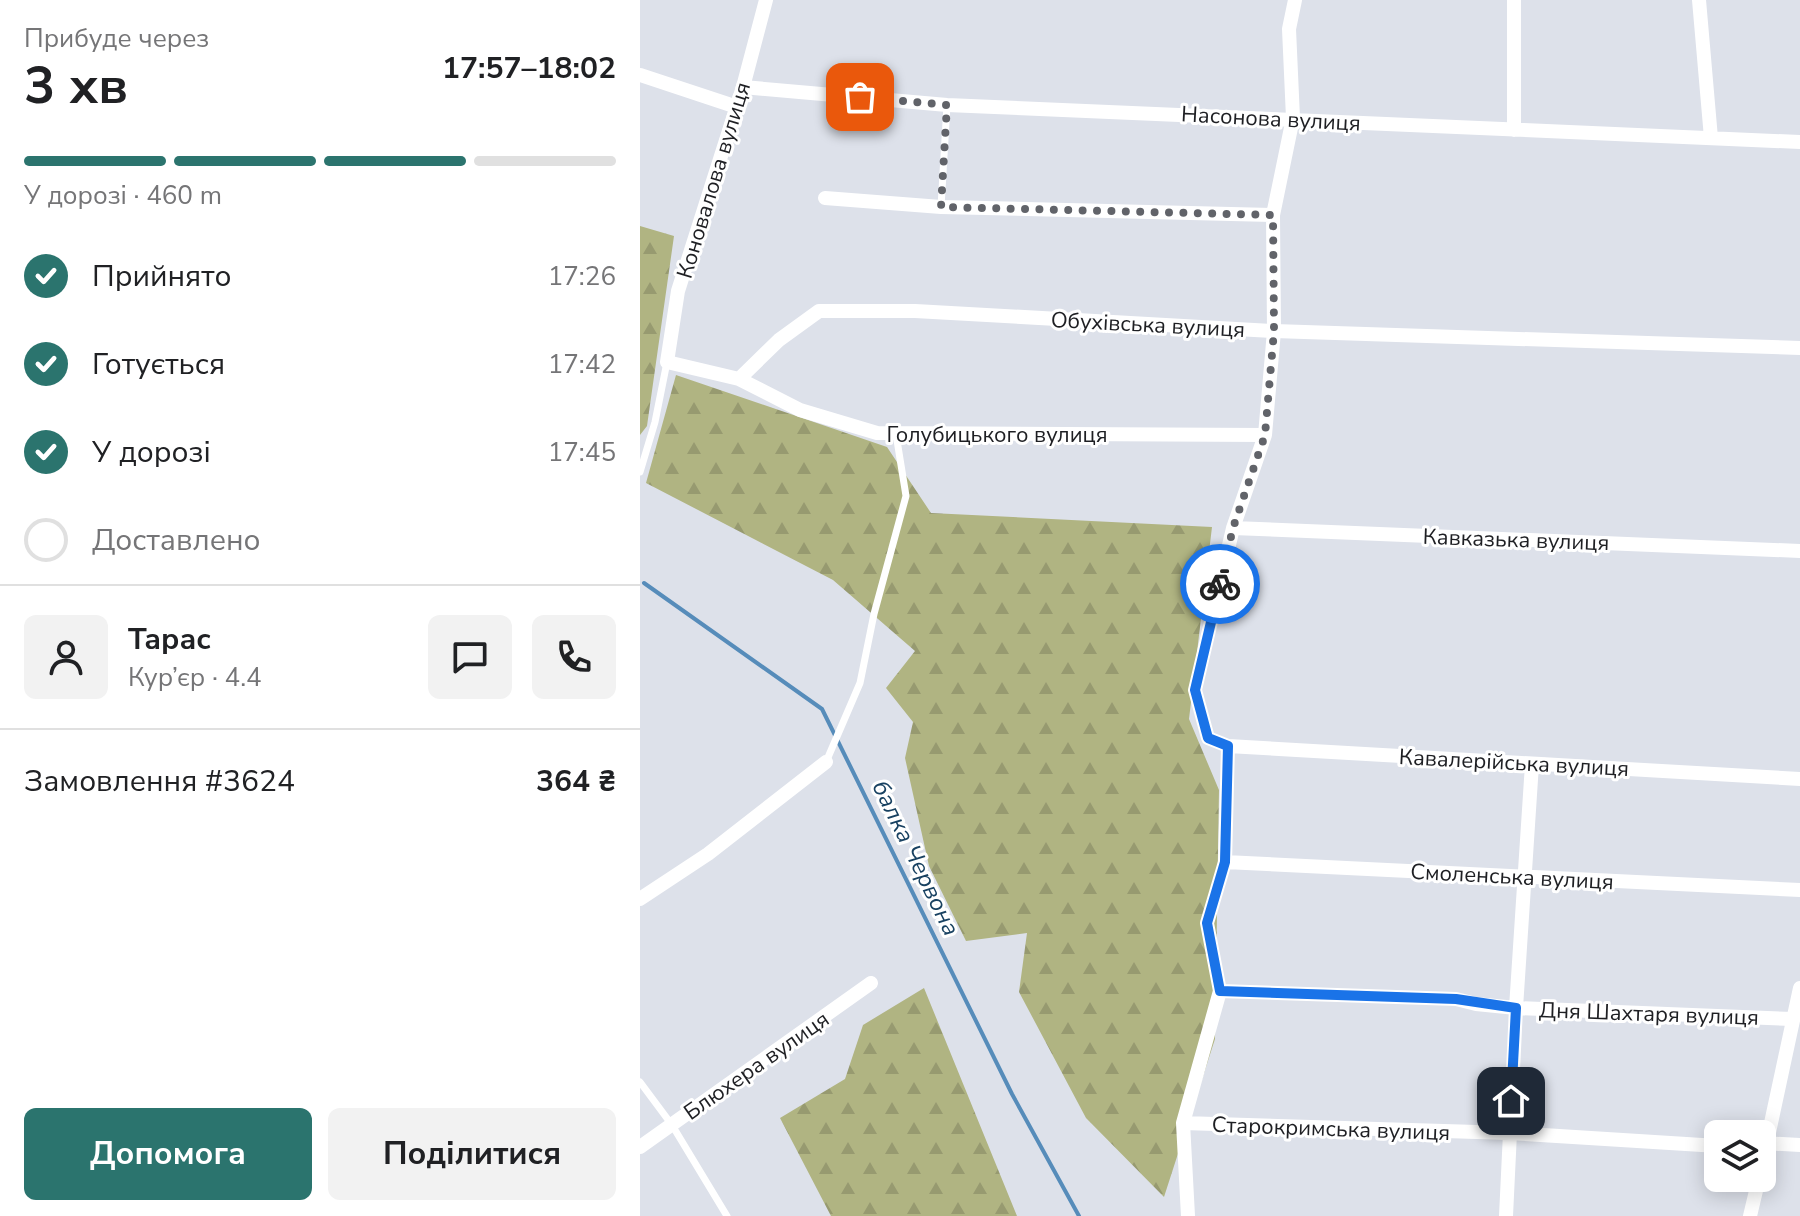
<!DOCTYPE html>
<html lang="uk">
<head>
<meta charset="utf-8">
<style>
  :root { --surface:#fff; --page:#f2f2f2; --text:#202124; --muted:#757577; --line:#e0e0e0; --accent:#2b746e }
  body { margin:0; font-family:"Nunito Sans",sans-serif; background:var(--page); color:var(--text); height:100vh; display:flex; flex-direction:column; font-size:30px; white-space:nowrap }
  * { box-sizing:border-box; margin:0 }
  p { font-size:26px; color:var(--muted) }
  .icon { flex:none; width:44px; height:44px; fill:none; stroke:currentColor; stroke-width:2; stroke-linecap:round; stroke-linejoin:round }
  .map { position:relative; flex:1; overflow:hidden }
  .details { display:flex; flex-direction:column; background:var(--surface); width:640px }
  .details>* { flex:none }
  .controls { position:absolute; left:1064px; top:1120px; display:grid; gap:16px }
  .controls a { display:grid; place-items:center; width:72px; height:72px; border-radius:12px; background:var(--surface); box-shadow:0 4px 20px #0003; font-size:40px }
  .pin { position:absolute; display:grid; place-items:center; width:68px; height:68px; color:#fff; margin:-34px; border-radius:16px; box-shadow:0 4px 12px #0006 }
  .courier { position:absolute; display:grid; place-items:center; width:80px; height:80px; margin:-40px; border:6px solid #1a73e8; border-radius:50%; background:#fff; color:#222; box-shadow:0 2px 10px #0007 }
  .headline em { font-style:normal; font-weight:700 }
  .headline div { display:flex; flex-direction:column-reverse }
  .headline { display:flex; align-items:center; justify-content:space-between; height:136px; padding:0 24px }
  h1 { font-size:52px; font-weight:700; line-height:60px }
  .bar { display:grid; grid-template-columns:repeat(4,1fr); gap:12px 8px; align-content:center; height:96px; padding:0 24px }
  .bar i { height:10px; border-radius:6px; background:var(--line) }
  .bar .active { background:var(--accent) }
  .bar p { grid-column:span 4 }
  .line { display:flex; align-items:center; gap:20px; padding:0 24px; border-top:2px solid var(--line) }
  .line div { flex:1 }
  .round { display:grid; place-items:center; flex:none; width:84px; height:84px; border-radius:12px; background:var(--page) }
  ol { padding:0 24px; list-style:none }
  li { display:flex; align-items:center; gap:24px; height:88px }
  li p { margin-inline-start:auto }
  li .icon { padding:8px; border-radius:50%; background:var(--accent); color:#fff; stroke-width:4 }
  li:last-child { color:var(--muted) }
  li i { width:44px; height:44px; border:4px solid var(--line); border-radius:50% }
  .primary-button { display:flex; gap:16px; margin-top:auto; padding:16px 24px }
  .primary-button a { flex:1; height:92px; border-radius:12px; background:var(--accent); color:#fff; font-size:32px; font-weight:700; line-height:92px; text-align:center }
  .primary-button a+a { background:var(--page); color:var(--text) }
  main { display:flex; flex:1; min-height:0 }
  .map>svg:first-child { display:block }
  .forest { fill:url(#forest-firs) }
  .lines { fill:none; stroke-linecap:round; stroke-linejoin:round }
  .stream { stroke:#568cba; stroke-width:4 }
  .service { stroke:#fff; stroke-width:7 }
  .minor { stroke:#fff; stroke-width:14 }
  .done { stroke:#616369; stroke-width:8; stroke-dasharray:0 14.4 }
  .route { stroke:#1a73e8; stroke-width:10 }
  .labels { text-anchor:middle; stroke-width:6; stroke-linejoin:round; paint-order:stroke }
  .street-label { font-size:22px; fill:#1e1f23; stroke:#fff }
  .water-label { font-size:24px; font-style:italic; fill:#184161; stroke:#fff }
</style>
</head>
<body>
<main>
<section class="details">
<div class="headline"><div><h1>3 хв</h1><p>Прибуде через</p></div><em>17:57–18:02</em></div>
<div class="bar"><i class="active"></i><i class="active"></i><i class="active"></i><i></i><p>У дорозі · 460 m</p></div>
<ol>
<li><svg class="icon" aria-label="check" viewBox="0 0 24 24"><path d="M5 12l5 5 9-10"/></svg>Прийнято<p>17:26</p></li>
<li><svg class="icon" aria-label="check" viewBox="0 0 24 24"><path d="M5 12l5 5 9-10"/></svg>Готується<p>17:42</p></li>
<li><svg class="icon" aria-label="check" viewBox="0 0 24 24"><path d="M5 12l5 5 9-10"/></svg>У дорозі<p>17:45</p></li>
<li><i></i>Доставлено</li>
</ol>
<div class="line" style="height:144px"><a class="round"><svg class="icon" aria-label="person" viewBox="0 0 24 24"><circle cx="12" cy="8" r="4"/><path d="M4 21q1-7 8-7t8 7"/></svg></a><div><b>Тарас</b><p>Кур’єр · 4.4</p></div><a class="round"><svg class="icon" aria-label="chat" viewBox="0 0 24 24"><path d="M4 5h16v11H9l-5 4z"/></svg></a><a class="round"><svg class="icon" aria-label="phone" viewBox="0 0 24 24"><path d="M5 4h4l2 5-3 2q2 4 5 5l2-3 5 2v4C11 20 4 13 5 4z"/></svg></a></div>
<div class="line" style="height:104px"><div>Замовлення #3624</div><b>364 ₴</b></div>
<div class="primary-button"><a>Допомога</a><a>Поділитися</a></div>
</section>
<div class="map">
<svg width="1160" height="1216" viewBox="0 0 1160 1216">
  <defs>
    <pattern id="forest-firs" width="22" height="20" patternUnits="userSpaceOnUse" patternTransform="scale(2)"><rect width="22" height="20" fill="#b0b482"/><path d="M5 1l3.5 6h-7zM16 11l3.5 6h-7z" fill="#979a70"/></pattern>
  </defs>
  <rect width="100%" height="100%" fill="#dde1ea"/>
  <!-- forest -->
  <path class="forest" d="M0,226L34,236L7,426L0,435Z
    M36,375L247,447L291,513L572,527L549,719L579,790L575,1039L524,1197L446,1118L379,992L387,933L326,941L289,866L265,758L273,722L246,688L275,651L193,580L6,483Z
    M284,988L377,1216H191L140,1118L205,1079L223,1025Z"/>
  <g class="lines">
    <!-- stream -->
    <path class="stream" d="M4,583L182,709L372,1094L439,1216"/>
    <!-- service -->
    <path class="service" d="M301,207L307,105
      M0,472L15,422L27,362
      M186,762L220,683L234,614L266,496L256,434
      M0,1082L32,1125L87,1216"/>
    <!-- minor -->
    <path class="minor" d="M126,0L103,87L38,291L27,362L99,379L139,340L179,311H275L634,331L1160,348
      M874,0V130
      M1059,0L1071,138
      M0,75L97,107
      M103,87L307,105L1160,142
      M185,198L301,207L633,215
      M99,379L160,410L237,433L625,435
      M593,528L1160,551
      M588,746L1160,779
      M585,862L1160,890
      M0,899L68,854L186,762
      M580,991L816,999L836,1004L876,1008L1152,1019
      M543,1123L870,1133L1078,1146
      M1122,1143L1160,1145
      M0,1147L231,983
      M1122,1165L1160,988
      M548,1216L543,1123L580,991L567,923L585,862L588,746L568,738L555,690L593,528L625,435L634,331L633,215L653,118L649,29L655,0
      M866,1216L876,1008L892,764
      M1110,1216L1119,1178"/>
  </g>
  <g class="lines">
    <!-- done -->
    <path class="done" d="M220,97L307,105L301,207L633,215L634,331L625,435L593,528L580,584"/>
    <!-- route -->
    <path class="route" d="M580,584L555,690L568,738L588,746L585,862L567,923L580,991L816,999L876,1008L871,1101"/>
  </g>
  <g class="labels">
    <!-- street labels -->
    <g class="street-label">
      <text transform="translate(631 118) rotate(3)" y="8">Насонова вулиця</text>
      <text transform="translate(73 180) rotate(-73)" y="8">Коновалова вулиця</text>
      <text transform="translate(508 324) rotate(3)" y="8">Обухівська вулиця</text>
      <text x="357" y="442">Голубицького вулиця</text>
      <text transform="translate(876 539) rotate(2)" y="8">Кавказька вулиця</text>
      <text transform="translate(874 762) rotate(3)" y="8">Кавалерійська вулиця</text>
      <text transform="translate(872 876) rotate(3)" y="8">Смоленська вулиця</text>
      <text transform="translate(1009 1013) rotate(2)" y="8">Дня Шахтаря вулиця</text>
      <text transform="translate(116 1065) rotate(-35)" y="8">Блюхера вулиця</text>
      <text transform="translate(691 1128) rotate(2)" y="8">Старокримська вулиця</text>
    </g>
    <!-- water labels -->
    <g class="water-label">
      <text transform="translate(276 858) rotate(64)" y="8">балка Червона</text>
    </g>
  </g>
</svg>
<div class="controls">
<a><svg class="icon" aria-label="layers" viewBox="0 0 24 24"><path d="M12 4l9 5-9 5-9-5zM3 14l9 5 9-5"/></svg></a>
</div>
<div class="pin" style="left:220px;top:97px;background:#ea580c"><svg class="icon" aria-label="bag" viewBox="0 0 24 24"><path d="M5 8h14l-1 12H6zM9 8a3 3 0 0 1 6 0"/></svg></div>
<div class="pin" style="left:871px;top:1101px;background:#1f2937"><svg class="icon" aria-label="home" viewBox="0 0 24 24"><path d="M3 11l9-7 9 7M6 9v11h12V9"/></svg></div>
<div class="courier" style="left:580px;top:584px"><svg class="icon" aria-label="bike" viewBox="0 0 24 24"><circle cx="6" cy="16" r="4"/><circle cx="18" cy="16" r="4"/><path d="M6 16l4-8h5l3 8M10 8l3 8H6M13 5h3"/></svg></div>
</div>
</main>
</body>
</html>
